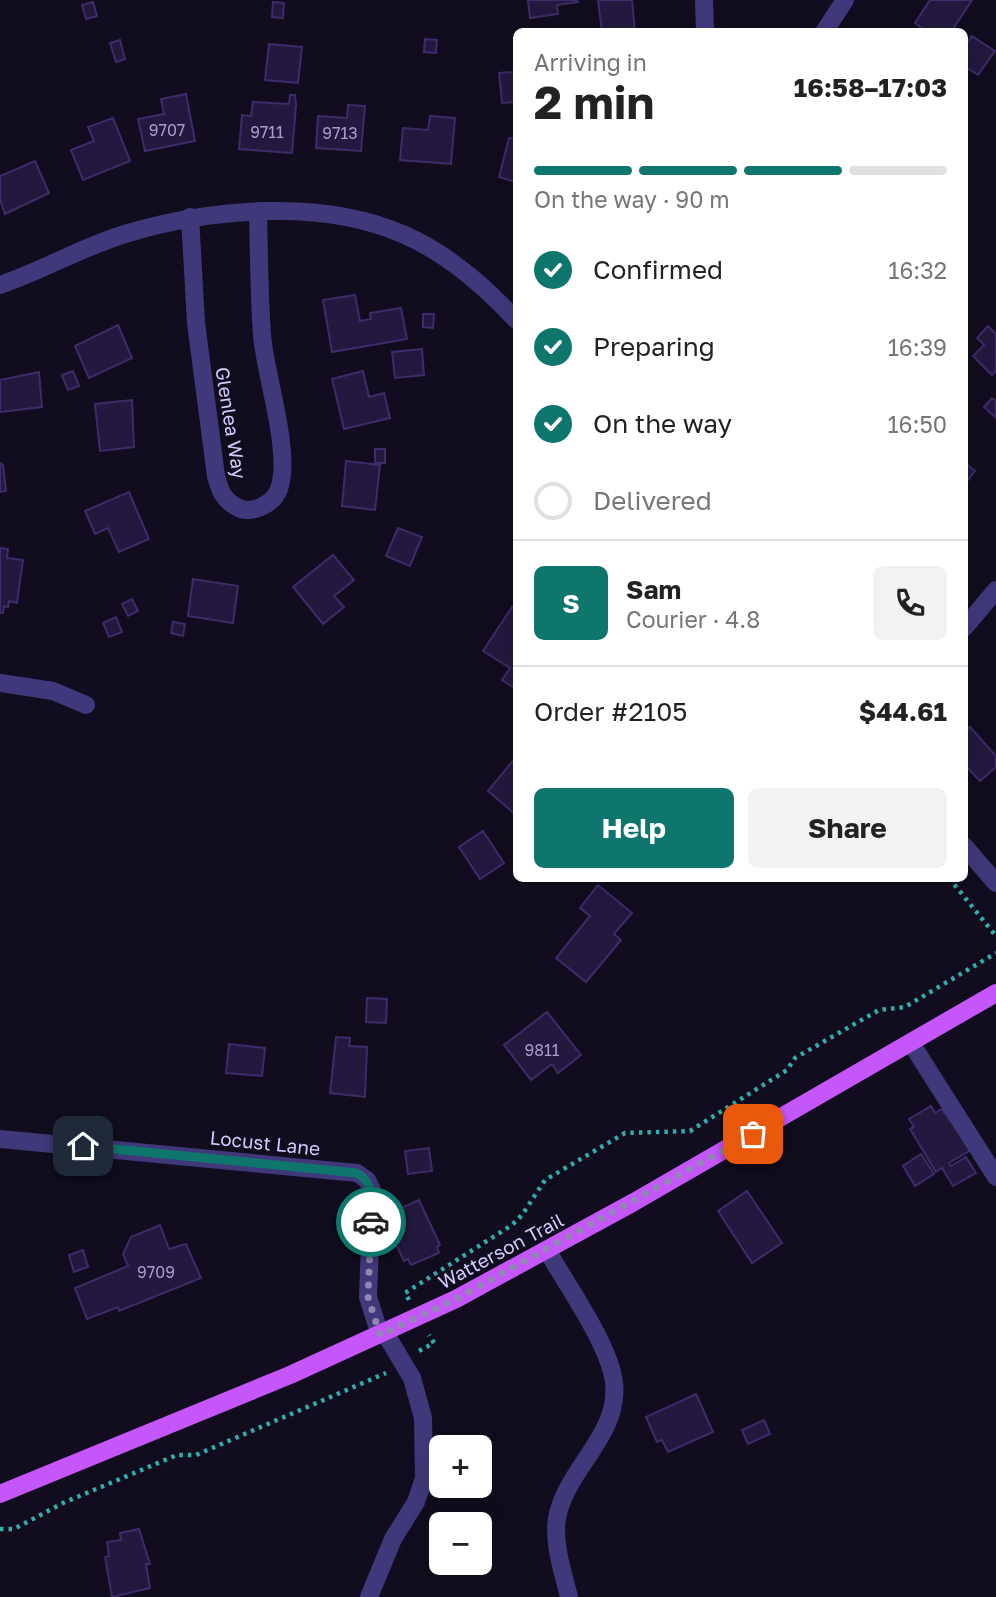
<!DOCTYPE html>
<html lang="en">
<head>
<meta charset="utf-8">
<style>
  :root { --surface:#fff; --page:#f2f2f2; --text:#222; --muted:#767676; --line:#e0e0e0; --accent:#0f766e }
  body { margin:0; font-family:"Golos Text",sans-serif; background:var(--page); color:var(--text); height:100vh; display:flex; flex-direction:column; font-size:26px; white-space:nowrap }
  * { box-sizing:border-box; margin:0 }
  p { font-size:23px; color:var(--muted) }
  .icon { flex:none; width:38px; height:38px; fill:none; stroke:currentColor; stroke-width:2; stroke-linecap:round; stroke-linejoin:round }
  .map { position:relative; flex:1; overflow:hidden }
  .sheet { position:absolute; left:513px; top:28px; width:455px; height:854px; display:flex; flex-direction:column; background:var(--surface); border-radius:10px; box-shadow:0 7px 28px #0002 }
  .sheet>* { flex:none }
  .fabs { position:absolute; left:429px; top:1435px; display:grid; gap:14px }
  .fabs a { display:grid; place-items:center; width:63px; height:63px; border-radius:10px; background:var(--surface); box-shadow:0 7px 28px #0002; font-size:35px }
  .pin { position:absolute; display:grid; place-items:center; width:60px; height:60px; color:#fff; margin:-30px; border-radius:14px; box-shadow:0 4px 10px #0006 }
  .courier { position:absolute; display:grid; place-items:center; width:70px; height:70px; margin:-35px; border:5px solid #0f766e; border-radius:50%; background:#fff; color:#222; box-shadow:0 2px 9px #0007 }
  .headline em { font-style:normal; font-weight:700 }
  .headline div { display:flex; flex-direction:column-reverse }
  .headline { display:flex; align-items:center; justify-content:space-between; height:119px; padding:0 21px }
  h1 { font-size:46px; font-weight:700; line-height:52px }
  .bar { display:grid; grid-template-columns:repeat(4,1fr); gap:10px 7px; align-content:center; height:84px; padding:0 21px }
  .bar i { height:9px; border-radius:5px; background:var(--line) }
  .bar .current { background:var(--accent) }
  .bar p { grid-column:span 4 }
  .line { display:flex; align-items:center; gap:18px; padding:0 21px; border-top:2px solid var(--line) }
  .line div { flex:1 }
  .round { display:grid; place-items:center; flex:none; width:74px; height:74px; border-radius:10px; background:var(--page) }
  ol { padding:0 21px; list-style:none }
  li { display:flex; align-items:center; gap:21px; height:77px }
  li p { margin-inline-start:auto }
  li .icon { padding:7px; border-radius:50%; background:var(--accent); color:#fff; stroke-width:4 }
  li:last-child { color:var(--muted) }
  li i { width:38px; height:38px; border:4px solid var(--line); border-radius:50% }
  .button { display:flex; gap:14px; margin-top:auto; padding:14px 21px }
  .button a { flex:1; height:80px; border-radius:10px; background:var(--accent); color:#fff; font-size:28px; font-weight:700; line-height:80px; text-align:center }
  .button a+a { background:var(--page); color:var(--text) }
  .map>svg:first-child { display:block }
  .building { fill:#23193f; stroke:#3c2c6a; stroke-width:2 }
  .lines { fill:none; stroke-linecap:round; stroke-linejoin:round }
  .path { stroke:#31acab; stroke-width:4.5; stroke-dasharray:3.5 5; stroke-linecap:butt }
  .minor { stroke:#3f397c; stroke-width:18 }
  .major { stroke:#c556fa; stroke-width:18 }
  .done { stroke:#9088b0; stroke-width:7; stroke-dasharray:0 12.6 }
  .route { stroke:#0f766e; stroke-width:9 }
  .labels { text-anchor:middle; stroke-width:5; stroke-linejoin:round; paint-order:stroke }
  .number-label { font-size:16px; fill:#a89ece }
  .street-label { font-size:19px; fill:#d4cbfe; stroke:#110d1e }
</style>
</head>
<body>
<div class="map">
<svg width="996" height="1597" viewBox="0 0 996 1597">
  <rect width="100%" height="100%" fill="#110d1e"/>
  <!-- building -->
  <path class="building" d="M528,0H577L578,2L557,5L558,14L530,18Z
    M598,0H632L635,32H602Z
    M930,0H972L951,32H927L915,23Z
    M93,2L97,16L86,19L82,5Z
    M273,2L284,3L283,18L272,17Z
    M972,36L995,51L978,75L964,66V47Z
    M425,39L437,40L436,53L424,52Z
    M120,40L125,59L116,62L110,43Z
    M269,44L302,47L298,83L265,80Z
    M516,72V102L502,103L499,73Z
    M186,94L195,141L145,151L138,119L164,114L161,99Z
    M290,95H295L296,105L292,153L239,149L242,115L251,116L253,102L289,104Z
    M348,105L365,106L361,151L316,148L318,116L347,118Z
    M430,116L455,118L451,164L400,160L403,128L428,130Z
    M113,118L130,161L83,180L71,150L94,141L88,127Z
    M509,138L516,139V182L499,177Z
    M35,161L49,193L5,214L0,199V176Z
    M355,295L360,321L371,319L370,313L401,308L407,339L332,352L323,300Z
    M423,314H434L433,328L423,327Z
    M118,325L132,358L89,378L75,346Z
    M988,326L996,334V371L992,375L973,356L984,345L977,338Z
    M422,349L424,375L395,378L392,352Z
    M73,371L79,386L68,390L62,375Z
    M363,371L369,397L384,393L390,418L344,429L332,379Z
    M39,372L42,407L0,412V380Z
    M992,398L996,401V418L984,407Z
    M132,400L134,447L100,451L95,404Z
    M375,449H385V463H375Z
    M346,461L380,465L375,510L342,506Z
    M964,462L975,471L964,485Z
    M0,463L3,465L6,491L0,492Z
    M129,492L149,539L119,552L108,528L95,534L85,511Z
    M398,528L422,537L410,566L386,556Z
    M0,548L8,549L7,558L23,560L17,603L9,601L8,607L4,606L3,613H0Z
    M333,555L354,580L334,596L344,607L323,624L293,587Z
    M193,579L238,586L233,623L188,616Z
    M132,599L138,611L128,616L122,604Z
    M512,607L516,610V689L502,680L510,668L483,651Z
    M116,617L122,632L109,637L103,623Z
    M173,622L185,624L183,636L171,633Z
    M970,727L996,756V767L980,781L964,764V732Z
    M516,757V815L488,791Z
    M483,831L504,863L480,879L459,847Z
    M598,885L632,913L614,934L621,940L586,982L556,958L590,916L580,908Z
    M367,998L387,999L386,1023L366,1022Z
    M547,1012L581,1055L558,1073L552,1064L531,1080L504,1045Z
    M336,1037L350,1038L349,1046L367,1047L365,1097L330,1093Z
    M229,1044L265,1048L262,1076L226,1073Z
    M931,1106L935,1113L942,1109L971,1150L949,1163L951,1166L966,1157L976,1173L953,1186L942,1168L936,1172L910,1129L914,1127L909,1119Z
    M429,1148L432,1171L408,1174L405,1151Z
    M921,1154L934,1174L915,1186L903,1166Z
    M747,1191L782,1243L752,1263L718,1211Z
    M419,1200L440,1245L437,1247L439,1253L411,1265L408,1259L404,1261L383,1216Z
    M160,1225L169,1249L186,1244L201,1278L119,1311L118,1307L87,1319L75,1288L128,1266L123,1254L131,1237Z
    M83,1250L88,1267L74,1272L69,1255Z
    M696,1394L713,1432L668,1452L662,1440L657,1442L646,1417Z
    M764,1420L770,1434L748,1444L742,1430Z
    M139,1529L150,1564H146L150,1588L112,1597L105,1557L109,1556L107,1542L121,1540L120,1533Z"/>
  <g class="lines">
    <!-- path -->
    <path class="path" d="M949,878L996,936
      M409,1300L405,1293L512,1225L522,1215L545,1180L625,1133L690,1131L787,1070L795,1058L879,1010L905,1007L996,953
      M419,1351L434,1343L429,1335
      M0,1529H14L63,1503L177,1455H196L386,1373"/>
    <!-- minor -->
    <path class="minor" d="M704,0L705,32
      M824,32L845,0
      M190,217L196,323L216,476C220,490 222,498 235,506C250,516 273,505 279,489C292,453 265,375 262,335C259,294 259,252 258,211
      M0,285C44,270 84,246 128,233C175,219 220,212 269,211C377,209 444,242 516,320
      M964,628L996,590
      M0,683L53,691L86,705
      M964,846L996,883
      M911,1043L996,1177
      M0,1139L357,1173L367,1180L372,1190L368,1297L380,1335
      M547,1250C566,1284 610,1345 614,1383C620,1435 566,1469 557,1518C553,1544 563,1572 569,1597
      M369,1597L393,1539L416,1502L424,1478L423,1418L412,1378L385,1333"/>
    <!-- major -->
    <path class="major" d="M0,1494L290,1375L456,1299L634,1202L996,993"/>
  </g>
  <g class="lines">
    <!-- done -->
    <path class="done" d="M371,1222L368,1297L380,1335L456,1299L753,1134"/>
    <!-- route -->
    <path class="route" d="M83,1146L357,1173C376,1185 372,1201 371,1222"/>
  </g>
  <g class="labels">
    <!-- number labels -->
    <g class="number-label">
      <text x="167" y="136">9707</text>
      <text x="267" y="138">9711</text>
      <text x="340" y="139">9713</text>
      <text x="542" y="1056">9811</text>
      <text x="156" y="1278">9709</text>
    </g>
    <!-- street labels -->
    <g class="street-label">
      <text transform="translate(231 423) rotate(81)" y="7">Glenlea Way</text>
      <text transform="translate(265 1143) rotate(6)" y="7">Locust Lane</text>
      <text transform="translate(501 1251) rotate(-28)" y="7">Watterson Trail</text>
    </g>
  </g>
</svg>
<div class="fabs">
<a>+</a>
<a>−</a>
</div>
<div class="pin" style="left:753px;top:1134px;background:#ea580c"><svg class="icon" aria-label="bag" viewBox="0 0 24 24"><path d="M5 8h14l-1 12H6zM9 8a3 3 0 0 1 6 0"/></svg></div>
<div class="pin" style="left:83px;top:1146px;background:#1f2937"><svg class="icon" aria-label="home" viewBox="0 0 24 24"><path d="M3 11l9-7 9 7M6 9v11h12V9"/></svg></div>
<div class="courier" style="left:371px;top:1222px"><svg class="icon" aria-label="car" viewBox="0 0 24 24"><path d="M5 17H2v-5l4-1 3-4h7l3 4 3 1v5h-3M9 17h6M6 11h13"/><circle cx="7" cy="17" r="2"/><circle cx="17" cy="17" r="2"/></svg></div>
<section class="sheet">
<div class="headline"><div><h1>2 min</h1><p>Arriving in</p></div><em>16:58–17:03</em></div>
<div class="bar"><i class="current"></i><i class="current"></i><i class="current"></i><i></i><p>On the way · 90 m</p></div>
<ol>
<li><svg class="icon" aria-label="check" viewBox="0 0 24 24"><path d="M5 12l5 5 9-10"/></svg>Confirmed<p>16:32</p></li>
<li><svg class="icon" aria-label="check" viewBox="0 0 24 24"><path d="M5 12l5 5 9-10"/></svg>Preparing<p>16:39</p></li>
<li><svg class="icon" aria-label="check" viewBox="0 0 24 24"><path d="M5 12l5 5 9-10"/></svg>On the way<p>16:50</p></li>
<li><i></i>Delivered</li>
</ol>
<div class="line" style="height:126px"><b class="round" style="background:var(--accent);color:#fff">S</b><div><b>Sam</b><p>Courier · 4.8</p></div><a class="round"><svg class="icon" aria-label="phone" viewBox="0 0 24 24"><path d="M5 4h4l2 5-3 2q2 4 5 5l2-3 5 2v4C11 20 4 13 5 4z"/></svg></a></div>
<div class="line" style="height:91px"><div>Order #2105</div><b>$44.61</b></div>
<div class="button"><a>Help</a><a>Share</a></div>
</section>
</div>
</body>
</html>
